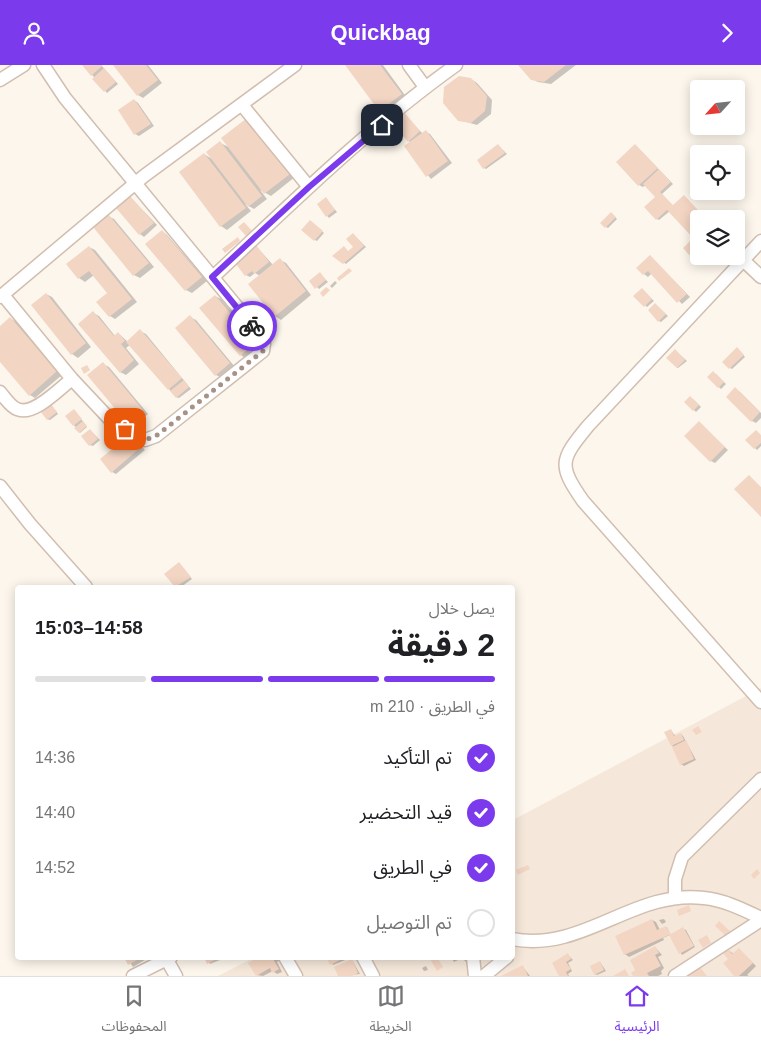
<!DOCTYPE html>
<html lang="ar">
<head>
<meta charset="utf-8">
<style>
  :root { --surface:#fff; --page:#f6f6f6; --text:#202124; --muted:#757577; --line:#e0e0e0; --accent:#7c3aed }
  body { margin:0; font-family:Arial,"Noto Sans Arabic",sans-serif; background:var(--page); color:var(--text); direction:rtl; height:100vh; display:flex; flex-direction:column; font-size:19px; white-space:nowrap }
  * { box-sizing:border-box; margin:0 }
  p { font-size:16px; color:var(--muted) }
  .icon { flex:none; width:28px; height:28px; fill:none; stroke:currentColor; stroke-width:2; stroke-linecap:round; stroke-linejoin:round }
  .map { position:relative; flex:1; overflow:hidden; direction:ltr }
  .details { position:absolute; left:15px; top:520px; width:500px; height:375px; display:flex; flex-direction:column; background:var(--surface); border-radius:5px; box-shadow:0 2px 12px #0003; direction:rtl }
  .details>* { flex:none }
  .needle { width:32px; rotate:243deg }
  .fabs { position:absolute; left:690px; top:15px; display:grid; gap:10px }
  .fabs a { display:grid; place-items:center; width:55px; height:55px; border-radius:5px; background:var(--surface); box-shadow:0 2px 12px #0003; font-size:25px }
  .pin { position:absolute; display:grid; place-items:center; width:42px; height:42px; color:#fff; margin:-21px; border-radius:10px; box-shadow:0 2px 8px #0006 }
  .courier { position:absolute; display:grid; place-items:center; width:50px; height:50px; margin:-25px; border:4px solid #7c3aed; border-radius:50%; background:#fff; color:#222; box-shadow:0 1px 6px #0007 }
  .summary em { font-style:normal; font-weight:700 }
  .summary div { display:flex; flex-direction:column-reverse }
  .summary { display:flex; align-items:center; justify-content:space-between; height:85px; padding:0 20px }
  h1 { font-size:32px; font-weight:700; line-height:38px }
  .bar { display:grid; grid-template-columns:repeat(4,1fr); gap:8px 5px; align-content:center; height:60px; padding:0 20px }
  .bar i { height:6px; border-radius:4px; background:var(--line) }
  .bar .on { background:var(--accent) }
  .bar p { grid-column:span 4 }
  ol { padding:0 20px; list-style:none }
  li { display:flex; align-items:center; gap:15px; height:55px }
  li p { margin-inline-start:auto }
  li .icon { padding:5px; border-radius:50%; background:var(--accent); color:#fff; stroke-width:4 }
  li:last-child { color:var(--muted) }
  li i { width:28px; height:28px; border:2px solid var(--line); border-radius:50% }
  header { display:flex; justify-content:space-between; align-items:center; height:65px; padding:0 20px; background:var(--accent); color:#fff; font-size:22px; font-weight:700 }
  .dock { display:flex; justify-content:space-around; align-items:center; height:70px; border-top:1px solid var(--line); background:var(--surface); font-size:14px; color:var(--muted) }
  .dock a { display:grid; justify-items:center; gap:2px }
  .dock .on { color:var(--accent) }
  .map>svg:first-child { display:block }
  .residential { fill:#f5e8da }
  .shadow { fill:#0003 }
  .building { fill:#f3d5c3 }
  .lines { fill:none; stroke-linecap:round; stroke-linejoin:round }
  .minor-casing { stroke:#d1beb0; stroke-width:15 }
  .minor { stroke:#fff; stroke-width:12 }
  .done { stroke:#a89285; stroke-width:5; stroke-dasharray:0 9 }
  .route { stroke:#7c3aed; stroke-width:6 }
</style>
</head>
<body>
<header><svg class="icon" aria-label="forward" viewBox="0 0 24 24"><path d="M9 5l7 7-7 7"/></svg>Quickbag<svg class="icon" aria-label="person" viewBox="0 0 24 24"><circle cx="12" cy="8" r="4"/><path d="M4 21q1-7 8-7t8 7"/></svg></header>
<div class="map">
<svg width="761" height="911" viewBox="0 0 761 911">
  <rect width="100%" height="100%" fill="#fdf6ec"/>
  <!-- residential -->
  <path class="residential" d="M761,623V911H218L253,893L512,892L513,755Z"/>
  <!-- shadow -->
  <path class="shadow" d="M84,0H101L118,19L107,28Z
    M114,0H148L162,18L143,33L138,30Z
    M346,0H383L407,33L385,49L380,45Z
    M520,0H576L551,19L538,17L532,14Z
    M471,14L477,18L492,35L491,49L477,60L459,55Z
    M134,35L138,38L154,61L139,71L135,69Z
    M404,49L423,69L426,67L430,69L452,98L431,114L405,82L411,77L408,76Z
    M247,55L295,112L271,131L260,125L267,134L254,144L245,139L251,146L227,165L221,161L180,107L204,89L212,94L220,78L231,83Z
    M498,80L507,89L486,104L484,103Z
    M635,80L673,119L662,129L673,141L684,131L706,154H699V185L693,191L685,183L696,173L670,146L659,155L657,154V132L646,120L643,122L639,120L618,97Z
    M130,132L157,160L144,172L140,169Z
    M326,134L337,147L329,153L318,140Z
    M613,150L617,154L608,163L606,162Z
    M108,151L114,154L154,202L140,213L134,210L95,162Z
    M312,158L324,168L317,176L315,175Z
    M162,166L167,170L207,216L192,228L186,225L147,179Z
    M353,169L366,182L346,199L334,191L349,187L354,182Z
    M256,181L273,200L280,195L286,198L311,230L281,255L275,251L249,219L260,211L255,208L250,212L246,210Z
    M89,182L95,185L137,237L115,254L110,251L109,228L94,210L85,217L79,213L68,199Z
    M650,191L690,232L682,239L652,208L648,212L644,209Z
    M712,191H731L722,200Z
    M320,209L328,217L319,224L311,216Z
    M335,216L337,218L332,223L330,221Z
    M644,226L654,236L647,242L635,231Z
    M46,229L52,232L91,282L78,293L72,289L32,240Z
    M215,231L221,234L260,282L246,294L241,290Z
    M656,240L668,251L661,257L659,256Z
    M93,248L99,251L115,271L118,268L128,277L140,266L146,269L191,324L179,333L176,332L130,280L126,283L139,299L126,310L120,307Z
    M190,252L196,255L235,302L222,313L216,310Z
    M10,253L16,257L62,310L35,333L30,330L0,295V262Z
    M739,285L745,292L732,304L730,303Z
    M676,286L687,296L678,303L676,302Z
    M103,299L109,302L148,349L134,361L128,357L89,310Z
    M716,309L726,319L721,324L709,312Z
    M739,326L761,348V353L756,358L752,356Z
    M693,334L701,342L696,347L686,337Z
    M52,341L58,349L50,355L47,354Z
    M76,347L87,362L80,368L74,360Z
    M699,358L728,385L715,398L711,396Z
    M90,365L100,375L93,381L90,380Z
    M761,371V381L757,385L755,383Z
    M134,373L145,385L116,409L112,407Z
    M179,499L192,514L181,522H176L166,509Z
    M671,665L676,672L681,669L683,671L696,695L684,701L681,699L666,667Z
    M664,854L666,857L662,859L659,855Z
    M652,855L656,857L660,865L667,862L671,871L683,864L686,865L695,882L682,890L670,870L663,873L664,875L629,892L625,889Z
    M655,882L662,890L658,892L664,903L661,906L662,909L658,911H634Z
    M739,884L756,901L747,910L749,911H736L728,885L734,889Z
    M568,890L573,895L568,898L572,906L568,909L569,911H561Z
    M126,892H150L133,902Z
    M205,892H219L220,895L210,899Z
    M261,892H281V894L277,897L282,907L277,909L273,906L263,911L256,910Z
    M328,892H349L350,893L333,900Z
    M451,892H465L467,898L462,893L454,897Z
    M352,895L360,909L339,911Z
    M600,897L606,906L597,910L595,909Z
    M426,901L428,905L424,906L422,903Z
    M523,902L530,911H504Z"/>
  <!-- building -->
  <path class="building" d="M82,0H101L102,1L91,11Z
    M113,0H146L158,15L137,31Z
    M345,0H380L402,29L379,46Z
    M518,0H566L544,17L531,15Z
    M104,3L116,17L104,27L92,14Z
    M459,11L471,13L487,31L485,46L471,58L458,56L443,38L444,22Z
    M134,34L151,59L134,70L118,45Z
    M404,47L420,66L408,77L392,58Z
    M247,53L290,109L264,129L221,73Z
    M426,65L448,96L426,112L404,81Z
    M220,76L262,131L248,142L206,87Z
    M498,79L505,88L483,104L477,95Z
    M635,79L658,103L638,121L616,97Z
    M204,88L246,143L220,162L179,107Z
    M659,104L671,117L660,127L673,140L684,130L706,154H699V182L689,190L683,183L693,173L667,145L656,155L644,142L655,132L643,119Z
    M130,131L154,158L139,170L116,143Z
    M326,132L335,145L326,152L317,139Z
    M611,147L616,152L605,163L600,158Z
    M108,149L149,198L133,211L93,162Z
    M310,155L323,166L314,176L301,165Z
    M244,157L252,166L246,171L238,162Z
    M162,165L202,212L185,226L145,179Z
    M353,168L364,181L343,199L332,191L344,181L348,186L353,182L346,174Z
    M238,172L240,176L225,188L222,184Z
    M256,180L269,197L254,209L252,206L245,211L232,194Z
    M89,181L132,234L109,252L96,237L107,228L89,206L78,214L66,199Z
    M650,190L687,229L677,238L648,206L643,210L636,203Z
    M710,191H725L717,199Z
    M280,193L306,226L274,252L248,219Z
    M349,203L352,206L339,216L337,213Z
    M320,207L326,215L315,224L309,216Z
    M326,222L330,225L323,232L320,228Z
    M642,223L652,234L644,242L633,231Z
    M46,228L86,278L71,290L31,240Z
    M215,230L255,278L240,291L199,243Z
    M655,238L666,249L658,257L648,245Z
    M93,246L114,271L118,267L125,276L121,279L134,295L120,308L78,259Z
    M190,250L230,298L215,311L175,263Z
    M10,252L57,306L29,331L0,297V261Z
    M140,264L182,313L168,325L126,277Z
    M737,282L744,290L729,304L722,297Z
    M675,284L685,295L677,303L666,293Z
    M103,297L143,345L127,358L87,310Z
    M87,300L90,305L84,309L81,303Z
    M713,306L724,317L718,323L707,312Z
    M184,315L189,322L176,333L170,326Z
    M735,322L760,347L751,357L726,332Z
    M690,331L699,340L693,346L684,337Z
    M50,338L57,347L47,355L40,346Z
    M74,344L82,354L73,361L65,351Z
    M83,356L87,361L79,368L74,363Z
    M699,356L725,382L710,397L684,371Z
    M90,364L98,374L89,381L81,371Z
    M756,365L761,370V378L754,384L745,375Z
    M130,369L141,382L111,408L100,394Z
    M749,410L761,422V452L734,424Z
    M179,497L191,512L175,522L164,509Z
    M698,661L702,667L696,670L692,665Z
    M671,664L674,671L681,668L684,675L671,681L664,667Z
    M686,675L694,694L680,700L672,682Z
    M528,800L530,804L518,810L516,805Z
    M757,804L760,808L754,814L751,810Z
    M689,840L691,846L679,851L677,845Z
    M652,854L657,865L666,861L671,869L683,862L694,881L679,889L669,870L624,890L615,871Z
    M719,856L730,866L726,871L715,861Z
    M707,870L711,878L703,883L698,875Z
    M655,881L659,888L655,890L661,901L647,908L649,911H633L631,908L635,905L630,895Z
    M727,883L732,889L739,883L753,898L739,911H734L723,898L728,894L723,888Z
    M568,888L571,894L566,897L571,904L566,907L568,911H559L552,898Z
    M124,892H142L128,900Z
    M204,892H220L207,899Z
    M258,892H277L273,894L279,904L272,908L270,903L256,911L248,898Z
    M326,892H346L330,900Z
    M433,892H437L443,902L437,906L430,894Z
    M352,894L358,908L352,911H338L334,902Z
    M600,896L604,905L594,910L590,901Z
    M523,900L528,911H501Z
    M700,902L707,911H689L688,910Z
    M625,904L629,911H613Z"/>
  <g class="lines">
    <!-- minor casing -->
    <g class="minor-casing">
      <path id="minor" d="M409,0L425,22
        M0,15L24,0
        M242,40L309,122
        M761,176L588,361C560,395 558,400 583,436L761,637
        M742,194L761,212
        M213,212C291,139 369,62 456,0
        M3,230L72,314L118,363L125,364L145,375L156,371L263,286L264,279L261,271L65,33L43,0
        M0,232L144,111L295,0
        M0,327C5,333 11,342 17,344C33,352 60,323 72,314
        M0,421L30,459L86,522
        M675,833V814L682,792L761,714
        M512,874C583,888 634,824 704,833C724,835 742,844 761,853
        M285,892L296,911
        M363,892L373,911
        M473,892L475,911
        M167,895L176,911
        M133,911L171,892
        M484,911L507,892
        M675,911L761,855"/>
    </g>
    <!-- minor -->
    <use href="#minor" class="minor"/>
  </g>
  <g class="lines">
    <!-- done -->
    <path class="done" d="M125,364L145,375L156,371L263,286L264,279L252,261"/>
    <!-- route -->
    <path class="route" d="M252,261L212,212L309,122L382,60"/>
  </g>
</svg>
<div class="fabs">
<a><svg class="needle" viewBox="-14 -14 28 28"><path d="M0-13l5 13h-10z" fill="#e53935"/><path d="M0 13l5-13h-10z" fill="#757577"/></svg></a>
<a><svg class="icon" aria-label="locate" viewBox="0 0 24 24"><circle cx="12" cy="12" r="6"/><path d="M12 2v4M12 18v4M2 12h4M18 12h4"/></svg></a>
<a><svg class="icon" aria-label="layers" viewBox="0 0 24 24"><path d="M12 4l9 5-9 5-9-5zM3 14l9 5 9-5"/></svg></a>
</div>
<div class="pin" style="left:125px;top:364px;background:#ea580c"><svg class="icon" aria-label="bag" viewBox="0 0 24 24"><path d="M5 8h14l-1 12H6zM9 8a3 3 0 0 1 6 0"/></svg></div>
<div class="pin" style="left:382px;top:60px;background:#1f2937"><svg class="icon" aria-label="home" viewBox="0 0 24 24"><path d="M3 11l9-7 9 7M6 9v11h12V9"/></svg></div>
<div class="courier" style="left:252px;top:261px"><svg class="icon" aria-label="bike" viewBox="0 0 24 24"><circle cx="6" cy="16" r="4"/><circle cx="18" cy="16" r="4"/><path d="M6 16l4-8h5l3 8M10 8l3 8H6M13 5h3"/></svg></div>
<section class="details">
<div class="summary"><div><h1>2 دقيقة</h1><p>يصل خلال</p></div><em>14:58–15:03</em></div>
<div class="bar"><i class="on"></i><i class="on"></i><i class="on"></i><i></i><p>في الطريق · 210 m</p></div>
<ol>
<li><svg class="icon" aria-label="check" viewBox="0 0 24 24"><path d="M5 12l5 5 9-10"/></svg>تم التأكيد<p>14:36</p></li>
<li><svg class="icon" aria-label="check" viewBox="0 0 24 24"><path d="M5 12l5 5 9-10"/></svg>قيد التحضير<p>14:40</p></li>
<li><svg class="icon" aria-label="check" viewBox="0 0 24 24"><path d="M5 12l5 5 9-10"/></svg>في الطريق<p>14:52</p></li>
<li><i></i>تم التوصيل</li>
</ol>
</section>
</div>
<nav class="dock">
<a class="on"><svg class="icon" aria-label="home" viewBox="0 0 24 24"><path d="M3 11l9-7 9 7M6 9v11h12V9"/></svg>الرئيسية</a>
<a><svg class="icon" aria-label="map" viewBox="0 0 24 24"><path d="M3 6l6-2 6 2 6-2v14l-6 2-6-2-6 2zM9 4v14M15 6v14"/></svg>الخريطة</a>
<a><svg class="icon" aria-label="saved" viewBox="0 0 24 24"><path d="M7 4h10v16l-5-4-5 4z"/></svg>المحفوظات</a>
</nav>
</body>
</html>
